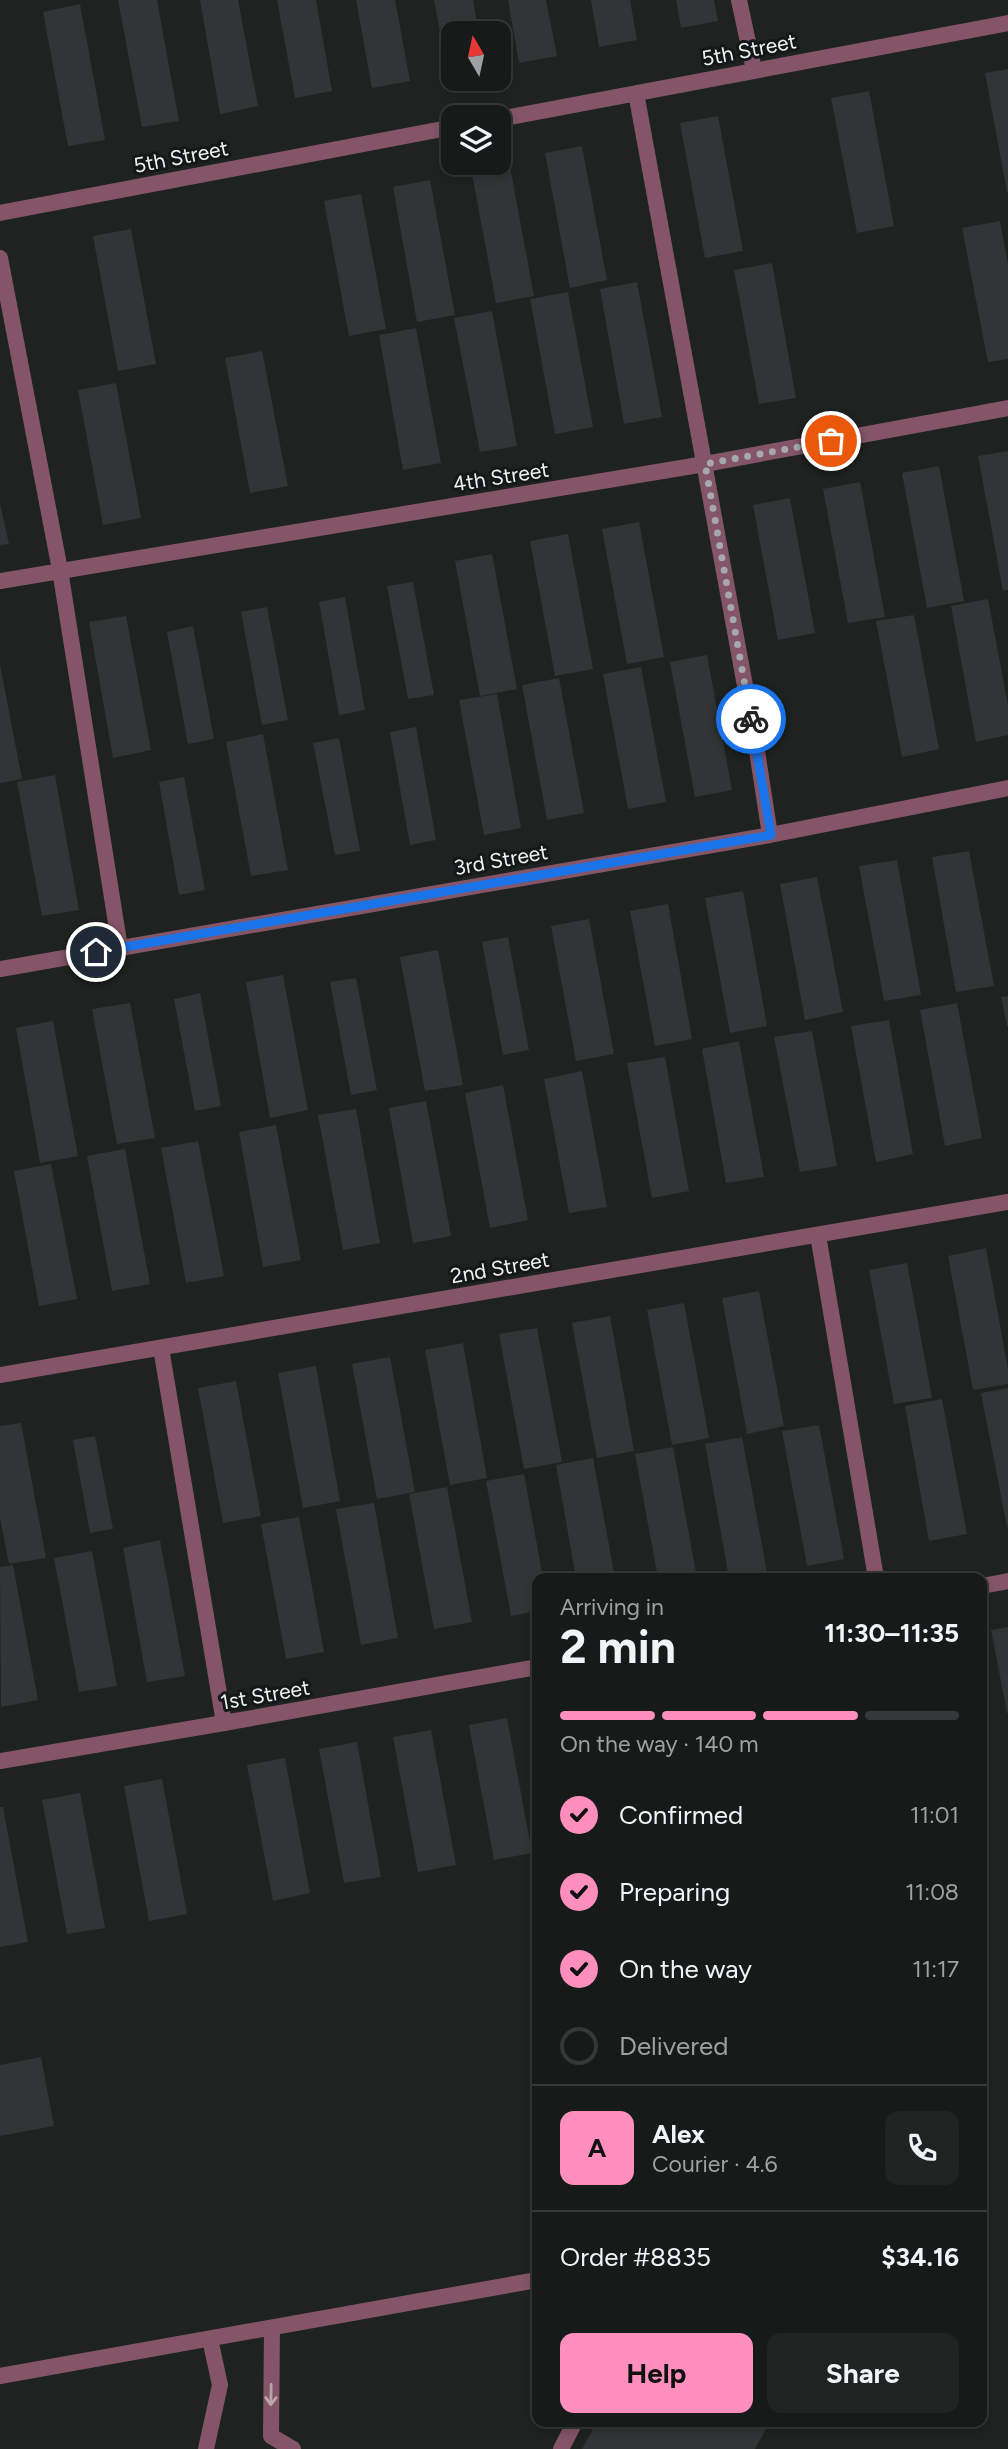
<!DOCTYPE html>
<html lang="en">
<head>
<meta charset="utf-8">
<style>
  :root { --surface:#161a19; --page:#1f2322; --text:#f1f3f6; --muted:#9ea1a2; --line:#353838; --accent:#fe8ebc }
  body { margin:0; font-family:Figtree,sans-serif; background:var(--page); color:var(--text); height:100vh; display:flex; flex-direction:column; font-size:26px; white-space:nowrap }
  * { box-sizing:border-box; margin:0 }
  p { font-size:23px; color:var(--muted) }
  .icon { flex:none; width:38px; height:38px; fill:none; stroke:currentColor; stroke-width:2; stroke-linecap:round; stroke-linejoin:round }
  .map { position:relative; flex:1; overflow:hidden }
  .drawer { position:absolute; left:532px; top:1573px; width:455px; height:854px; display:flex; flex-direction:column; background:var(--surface); border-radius:14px; box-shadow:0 4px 10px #0003,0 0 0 2px var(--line) }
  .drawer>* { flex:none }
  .needle { width:46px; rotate:351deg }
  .tools { position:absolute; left:441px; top:21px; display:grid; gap:14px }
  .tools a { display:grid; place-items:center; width:70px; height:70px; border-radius:14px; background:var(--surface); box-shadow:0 4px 10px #0003,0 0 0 2px var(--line); font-size:35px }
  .pin { position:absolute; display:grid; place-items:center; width:60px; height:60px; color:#fff; margin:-30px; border:4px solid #fff; border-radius:50%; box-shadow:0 2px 7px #0007 }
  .courier { position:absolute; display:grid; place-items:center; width:70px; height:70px; margin:-35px; border:5px solid #1a73e8; border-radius:50%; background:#fff; color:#222; box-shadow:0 2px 9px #0007 }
  .summary em { font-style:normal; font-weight:700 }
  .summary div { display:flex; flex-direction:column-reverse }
  .summary { display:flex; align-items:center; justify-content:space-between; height:119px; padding:0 28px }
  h1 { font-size:46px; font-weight:700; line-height:52px }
  .bar { display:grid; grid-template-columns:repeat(4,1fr); gap:10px 7px; align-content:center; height:84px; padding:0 28px }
  .bar i { height:9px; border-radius:5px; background:var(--line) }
  .bar .active { background:var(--accent) }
  .bar p { grid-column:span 4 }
  .line { display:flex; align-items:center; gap:18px; padding:0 28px; border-top:2px solid var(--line) }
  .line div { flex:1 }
  .round { display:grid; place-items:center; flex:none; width:74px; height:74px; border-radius:14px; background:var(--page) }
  ol { padding:0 28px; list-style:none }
  li { display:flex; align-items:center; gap:21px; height:77px }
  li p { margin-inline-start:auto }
  li .icon { padding:7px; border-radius:50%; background:var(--accent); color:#111; stroke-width:4 }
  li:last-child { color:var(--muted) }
  li i { width:38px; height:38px; border:4px solid var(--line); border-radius:50% }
  .primary-button { display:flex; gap:14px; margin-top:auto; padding:14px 28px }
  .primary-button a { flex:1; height:80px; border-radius:14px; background:var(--accent); color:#111; font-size:28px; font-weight:700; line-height:80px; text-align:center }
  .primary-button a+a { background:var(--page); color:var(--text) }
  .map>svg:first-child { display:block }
  .building { fill:#323535 }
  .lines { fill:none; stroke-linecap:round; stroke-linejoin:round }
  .lane { stroke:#835566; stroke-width:16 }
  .oneway { stroke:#baa4ac }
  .done { stroke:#a6a9a9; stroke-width:7; stroke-dasharray:0 12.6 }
  .route { stroke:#1a73e8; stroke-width:9 }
  .labels { text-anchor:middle; stroke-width:6; stroke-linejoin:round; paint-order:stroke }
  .street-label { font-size:21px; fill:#f0f2f2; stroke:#151818 }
</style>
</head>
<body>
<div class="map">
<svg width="1008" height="2449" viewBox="0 0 1008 2449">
  <rect width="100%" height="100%" fill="#1e2221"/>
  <!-- building -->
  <path class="building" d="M118,0H157L179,121L142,127Z
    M200,0H238L258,106L220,114Z
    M277,0H316L332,91L295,98Z
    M356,0H395L410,81L372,88Z
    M434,0H473L479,33H453V68L447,70Z
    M508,0H546L557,56L519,63Z
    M591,0H630L637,40L599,47Z
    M676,0H714L718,21L681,28Z
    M80,4L105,140L68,146L43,12Z
    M1008,69V192H1007L985,73Z
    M869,91L894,226L857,233L831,98Z
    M718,116L743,251L705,258L680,123Z
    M582,146L607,280L570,288L545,153Z
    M509,161L534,296L496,303L471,168Z
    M430,180L455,315L417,322L393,187Z
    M361,194L386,329L349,336L324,201Z
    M1000,221L1008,264V359L988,362L962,228Z
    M131,229L156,364L118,371L93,236Z
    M772,263L796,398L759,404L734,270Z
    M637,282L662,417L624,424L600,289Z
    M568,292L593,427L555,434L530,299Z
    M492,311L517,446L480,452L454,318Z
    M416,328L441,463L403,470L379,335Z
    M262,351L288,486L250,493L225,358Z
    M116,383L141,518L103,525L78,390Z
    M1008,451V590L1003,591L978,456Z
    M939,466L964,601L927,608L902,473Z
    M860,482L885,617L848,623L823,489Z
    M790,498L815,633L778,640L753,505Z
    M0,504L9,544L0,545Z
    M639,522L664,657L627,664L602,529Z
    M568,534L593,669L555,676L530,541Z
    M492,554L517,689L480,696L455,561Z
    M413,582L434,695L408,699L387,586Z
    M345,597L365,710L339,715L319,602Z
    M988,599L1008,705V735L976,742L951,606Z
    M267,607L288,720L262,725L241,612Z
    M914,615L939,749L902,757L876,621Z
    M126,616L151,750L113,758L89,622Z
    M193,626L214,739L188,744L167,632Z
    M707,655L732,790L695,797L670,662Z
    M0,665L22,779L0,783Z
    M641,667L666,802L628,809L603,674Z
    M559,678L584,813L547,820L522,685Z
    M497,694L521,828L484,835L459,700Z
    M416,727L436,840L410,845L390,732Z
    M263,734L288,870L251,876L226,742Z
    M339,738L360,851L335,855L313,743Z
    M55,775L79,910L42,916L17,782Z
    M184,777L205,890L179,895L159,782Z
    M969,851L994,986L956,992L932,857Z
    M897,860L921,995L884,1001L859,866Z
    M817,877L843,1012L805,1020L780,884Z
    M743,891L767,1026L730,1033L705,898Z
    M668,904L692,1039L655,1046L630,911Z
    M589,919L614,1054L576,1061L551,926Z
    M508,937L529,1050L503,1055L482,942Z
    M438,950L463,1085L425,1091L400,957Z
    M283,975L308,1110L270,1118L246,982Z
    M356,978L377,1090L351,1095L330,982Z
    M200,993L221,1106L195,1111L174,999Z
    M1008,996V1026H1007L1001,997Z
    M130,1003L155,1138L117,1144L92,1009Z
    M957,1003L982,1138L945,1146L920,1010Z
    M889,1020L913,1154L876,1162L851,1026Z
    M53,1021L78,1156L40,1163L16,1028Z
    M812,1031L837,1166L800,1172L774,1037Z
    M739,1041L764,1177L726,1183L702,1049Z
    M665,1057L689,1191L652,1198L627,1063Z
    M582,1071L607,1207L569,1213L544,1079Z
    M503,1085L528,1220L490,1228L465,1093Z
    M426,1101L451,1236L413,1243L389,1108Z
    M356,1109L380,1243L343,1250L318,1115Z
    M276,1125L301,1260L263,1267L239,1132Z
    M198,1141L224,1276L186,1283L161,1148Z
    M125,1149L150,1284L112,1291L87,1156Z
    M51,1164L77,1299L39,1306L14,1171Z
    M986,1248L1008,1369V1384L973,1390L948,1256Z
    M907,1263L932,1398L894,1404L869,1270Z
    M759,1291L784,1426L747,1434L722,1298Z
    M684,1303L709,1438L672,1445L647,1310Z
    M610,1316L634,1451L597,1458L572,1323Z
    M537,1328L562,1462L524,1469L499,1334Z
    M463,1343L487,1478L450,1485L425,1350Z
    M390,1357L415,1492L377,1499L352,1364Z
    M316,1366L340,1501L303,1508L278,1373Z
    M236,1381L261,1516L223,1523L198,1388Z
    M1008,1388V1527H1007L981,1393Z
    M942,1399L967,1534L929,1541L905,1406Z
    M21,1423L46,1558L9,1564L0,1518V1426Z
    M819,1425L844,1559L807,1566L782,1431Z
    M95,1436L113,1529L90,1533L73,1440Z
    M742,1437L767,1572L729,1578L705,1444Z
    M673,1447L697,1578H658L635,1454Z
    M593,1458L615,1578H576L556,1465Z
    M524,1474L543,1578H537V1611L511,1616L486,1481Z
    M447,1487L472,1622L434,1629L409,1494Z
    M374,1503L398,1638L361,1645L336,1509Z
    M299,1517L324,1652L286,1659L261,1524Z
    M160,1540L185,1676L147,1682L123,1548Z
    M92,1551L117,1686L79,1692L54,1558Z
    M13,1565L38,1700L1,1707L0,1567Z
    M1008,1627V1713H1007L991,1630Z
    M507,1718L532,1853L494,1860L469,1725Z
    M431,1730L456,1865L418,1872L393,1737Z
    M357,1742L381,1877L344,1883L319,1749Z
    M285,1758L310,1893L273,1901L247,1765Z
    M162,1779L187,1914L149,1921L124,1786Z
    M80,1793L105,1928L67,1934L42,1800Z
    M0,1807H3L28,1942L0,1947Z
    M41,2057L54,2126L0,2136V2065Z
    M597,2422H770L755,2449H582Z"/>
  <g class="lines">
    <!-- lane -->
    <path class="lane" d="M739,0L754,70
      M636,93L757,751L770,835
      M499,119L1008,23
      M0,213L453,127
      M0,258L60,570L120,948
      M0,581L705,464L1008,408
      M0,969L770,835L1008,788
      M818,1235L876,1578
      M161,1348L224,1723
      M0,1375L1008,1202
      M982,1586L1008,1581
      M0,1761L224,1723L537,1667
      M272,2328L271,2436L293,2449
      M0,2376L537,2280
      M206,2449L220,2385L210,2339
      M561,2449L575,2422"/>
  </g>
  <!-- one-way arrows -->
  <defs><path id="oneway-shaft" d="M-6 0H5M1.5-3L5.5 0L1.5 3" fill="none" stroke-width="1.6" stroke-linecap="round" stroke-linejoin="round" transform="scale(1.75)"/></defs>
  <use class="oneway" href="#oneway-shaft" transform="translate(271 2395) rotate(91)"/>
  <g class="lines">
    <!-- done -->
    <path class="done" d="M751,719L705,464L831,441"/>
    <!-- route -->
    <path class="route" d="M96,952L771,835L751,719"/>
  </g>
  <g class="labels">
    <!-- street labels -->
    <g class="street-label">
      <text transform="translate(749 50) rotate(-11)" y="7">5th Street</text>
      <text transform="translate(181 157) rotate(-11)" y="7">5th Street</text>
      <text transform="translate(501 477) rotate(-9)" y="7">4th Street</text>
      <text transform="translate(501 860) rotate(-10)" y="7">3rd Street</text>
      <text transform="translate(500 1268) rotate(-10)" y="7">2nd Street</text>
      <text transform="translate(265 1695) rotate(-10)" y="7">1st Street</text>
    </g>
  </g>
</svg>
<div class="tools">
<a><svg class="needle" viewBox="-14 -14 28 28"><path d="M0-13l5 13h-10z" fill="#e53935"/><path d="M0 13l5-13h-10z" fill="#9ea1a2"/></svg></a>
<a><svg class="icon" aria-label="layers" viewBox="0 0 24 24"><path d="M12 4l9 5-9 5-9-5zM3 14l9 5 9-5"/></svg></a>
</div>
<div class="pin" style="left:831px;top:441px;background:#ea580c"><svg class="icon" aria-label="bag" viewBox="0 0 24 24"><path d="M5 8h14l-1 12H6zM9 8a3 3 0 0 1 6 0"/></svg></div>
<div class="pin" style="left:96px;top:952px;background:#1f2937"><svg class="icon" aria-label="home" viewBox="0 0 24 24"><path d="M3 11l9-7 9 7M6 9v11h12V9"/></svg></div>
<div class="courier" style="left:751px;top:719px"><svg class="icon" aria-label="bike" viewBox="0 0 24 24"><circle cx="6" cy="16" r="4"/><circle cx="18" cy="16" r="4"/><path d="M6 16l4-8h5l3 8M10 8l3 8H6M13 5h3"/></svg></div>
<section class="drawer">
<div class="summary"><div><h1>2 min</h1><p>Arriving in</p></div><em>11:30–11:35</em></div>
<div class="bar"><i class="active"></i><i class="active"></i><i class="active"></i><i></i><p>On the way · 140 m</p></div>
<ol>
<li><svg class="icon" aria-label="check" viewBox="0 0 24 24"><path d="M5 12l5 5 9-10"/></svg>Confirmed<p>11:01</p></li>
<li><svg class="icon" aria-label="check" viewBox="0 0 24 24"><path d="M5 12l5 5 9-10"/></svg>Preparing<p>11:08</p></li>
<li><svg class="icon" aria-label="check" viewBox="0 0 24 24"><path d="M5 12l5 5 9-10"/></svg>On the way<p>11:17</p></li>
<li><i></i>Delivered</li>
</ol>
<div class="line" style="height:126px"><b class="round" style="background:var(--accent);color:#111">A</b><div><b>Alex</b><p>Courier · 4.6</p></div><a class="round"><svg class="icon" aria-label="phone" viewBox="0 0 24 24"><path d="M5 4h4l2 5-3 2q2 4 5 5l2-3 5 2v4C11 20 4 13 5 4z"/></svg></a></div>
<div class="line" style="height:91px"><div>Order #8835</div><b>$34.16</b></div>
<div class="primary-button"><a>Help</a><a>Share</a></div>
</section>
</div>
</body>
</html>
